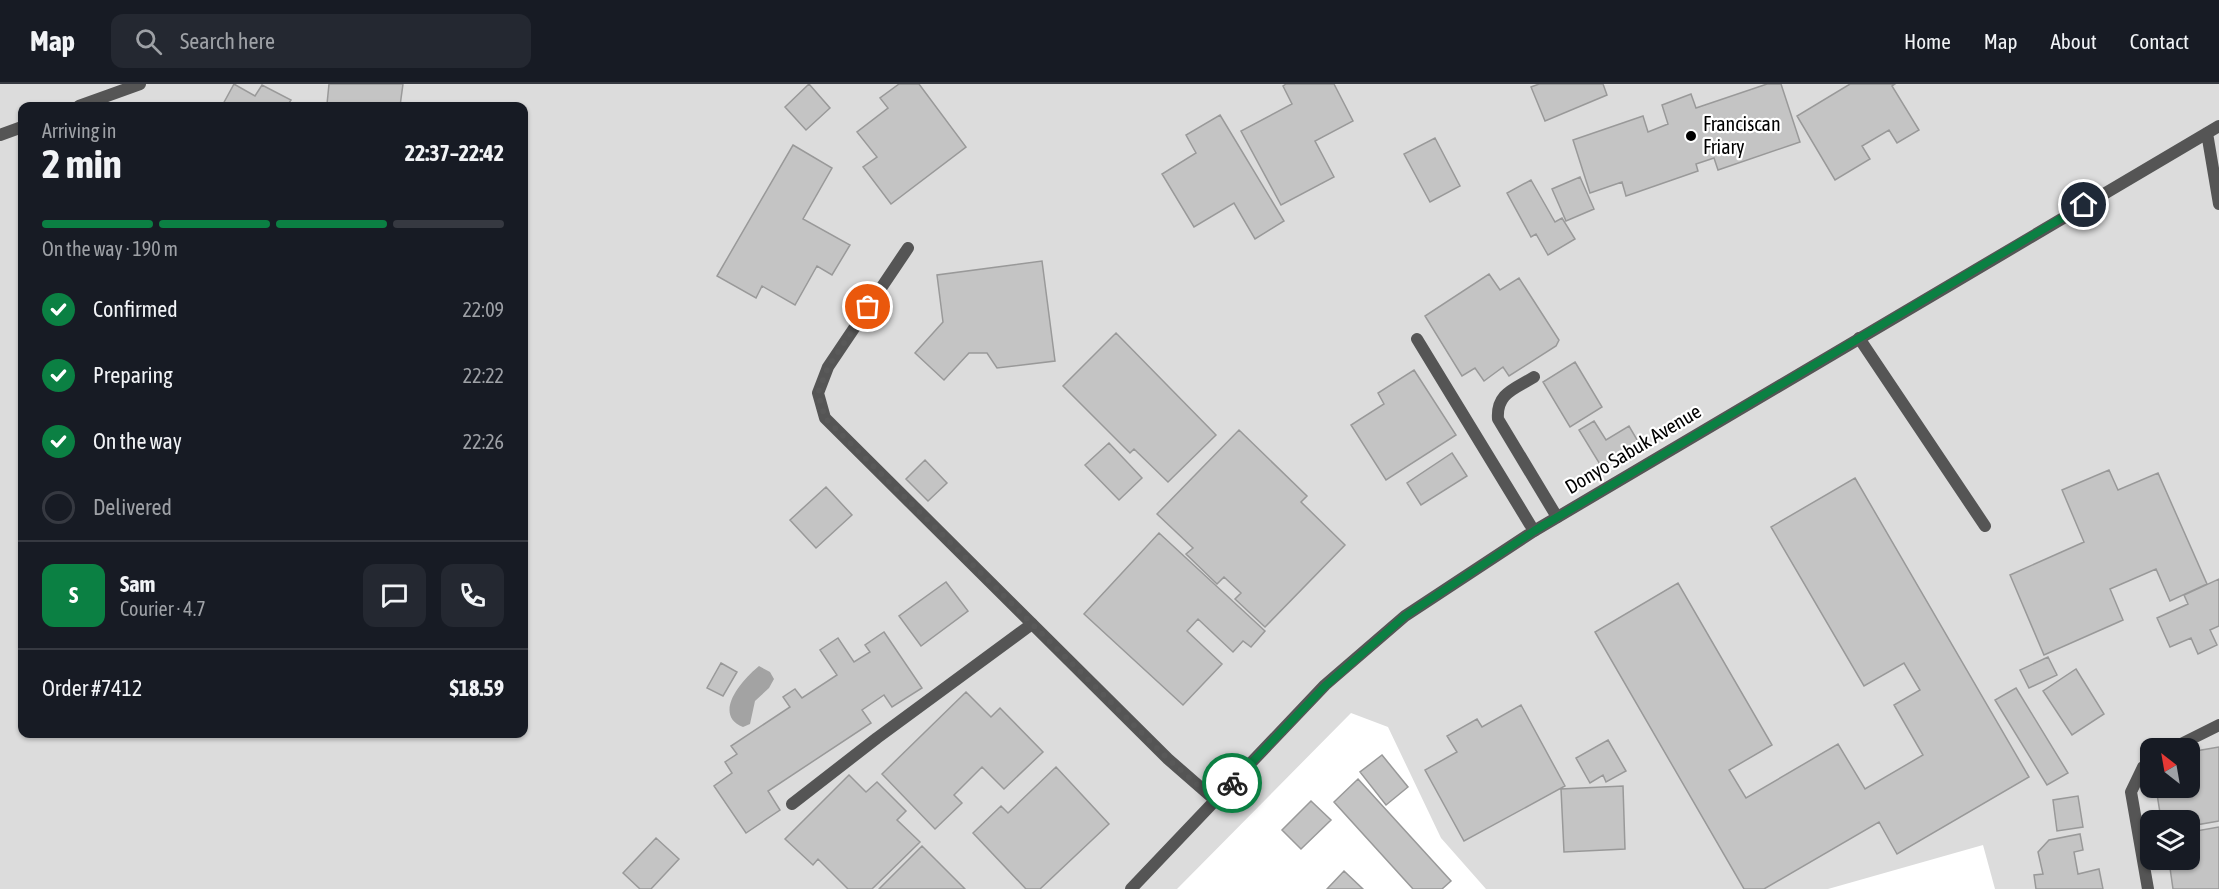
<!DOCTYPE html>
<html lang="en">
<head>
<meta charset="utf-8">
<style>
  :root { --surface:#171b24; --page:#242831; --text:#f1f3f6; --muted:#9ea1a6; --line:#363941; --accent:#0b8043 }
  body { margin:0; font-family:"Asap Condensed",sans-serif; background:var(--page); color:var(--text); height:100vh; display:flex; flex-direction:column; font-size:22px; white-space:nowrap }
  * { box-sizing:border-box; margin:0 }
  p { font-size:20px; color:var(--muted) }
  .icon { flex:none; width:33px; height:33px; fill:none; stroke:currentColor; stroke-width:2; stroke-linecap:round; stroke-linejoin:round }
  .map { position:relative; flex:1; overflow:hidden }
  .drawer { position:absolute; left:18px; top:18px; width:510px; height:636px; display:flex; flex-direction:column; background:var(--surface); border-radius:12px; box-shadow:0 2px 4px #0004 }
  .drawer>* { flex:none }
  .needle { width:39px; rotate:329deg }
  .tools { position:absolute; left:2140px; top:654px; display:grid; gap:12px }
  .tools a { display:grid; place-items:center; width:60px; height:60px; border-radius:12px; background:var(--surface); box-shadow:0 2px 4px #0004; font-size:30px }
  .pin { position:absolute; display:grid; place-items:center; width:51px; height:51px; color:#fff; margin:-26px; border:3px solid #fff; border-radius:50%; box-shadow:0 2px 6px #0007 }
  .courier { position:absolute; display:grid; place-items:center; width:60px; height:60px; margin:-30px; border:4px solid #0b8043; border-radius:50%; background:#fff; color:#222; box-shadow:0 2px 8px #0007 }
  .head em { font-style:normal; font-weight:700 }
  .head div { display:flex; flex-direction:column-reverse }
  .head { display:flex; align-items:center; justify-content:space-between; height:102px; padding:0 24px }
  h1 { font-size:39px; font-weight:700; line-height:45px }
  .bar { display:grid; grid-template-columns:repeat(4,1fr); gap:9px 6px; align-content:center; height:72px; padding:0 24px }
  .bar i { height:8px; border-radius:4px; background:var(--line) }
  .bar .active { background:var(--accent) }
  .bar p { grid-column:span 4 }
  .line { display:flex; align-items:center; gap:15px; padding:0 24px; border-top:2px solid var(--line) }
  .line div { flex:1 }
  .round { display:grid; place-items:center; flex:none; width:63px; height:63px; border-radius:12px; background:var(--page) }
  ol { padding:0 24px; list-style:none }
  li { display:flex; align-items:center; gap:18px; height:66px }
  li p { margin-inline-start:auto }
  li .icon { padding:6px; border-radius:50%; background:var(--accent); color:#fff; stroke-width:4 }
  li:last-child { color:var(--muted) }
  li i { width:33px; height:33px; border:3px solid var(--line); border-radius:50% }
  header { display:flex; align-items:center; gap:36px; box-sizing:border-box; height:84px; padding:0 30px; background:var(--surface); border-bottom:2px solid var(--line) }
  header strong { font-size:28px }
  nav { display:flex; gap:33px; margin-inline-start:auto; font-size:21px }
  .search { width:420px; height:54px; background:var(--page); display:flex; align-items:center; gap:15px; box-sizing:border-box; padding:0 21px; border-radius:12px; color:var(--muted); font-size:22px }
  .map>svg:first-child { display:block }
  .green { fill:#dcdcdc; fill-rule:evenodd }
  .water { fill:#a3a3a3 }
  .building { fill:#c4c4c4; stroke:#999; stroke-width:1.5 }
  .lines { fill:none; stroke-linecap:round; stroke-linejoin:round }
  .service { stroke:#555; stroke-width:12 }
  .minor { stroke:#555; stroke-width:12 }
  .done { stroke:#595959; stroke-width:6; stroke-dasharray:0 10.8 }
  .route { stroke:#0b8043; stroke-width:8 }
  .poi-dot { fill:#000; stroke:#fff; stroke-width:2 }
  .labels { text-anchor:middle; stroke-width:4.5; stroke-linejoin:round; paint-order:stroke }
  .poi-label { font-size:20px; fill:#000; stroke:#fff; text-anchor:start }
  .street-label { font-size:20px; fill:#000; stroke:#fff }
</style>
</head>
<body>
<header>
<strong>Map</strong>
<div class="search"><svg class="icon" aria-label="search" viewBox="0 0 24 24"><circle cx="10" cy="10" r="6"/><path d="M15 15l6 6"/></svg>Search here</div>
<nav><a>Home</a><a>Map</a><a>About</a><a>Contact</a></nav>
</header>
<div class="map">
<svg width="2219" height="805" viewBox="0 0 2219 805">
  <rect width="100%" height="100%" fill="#fff"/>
  <!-- green -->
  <path class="green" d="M0,0H2219V805H1995L1983,761L1828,805H1486L1441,754L1388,643L1351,629L1177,805H0ZM22,22H524V650H22ZM2151,664H2190V704H2151ZM2151,736H2190V776H2151Z"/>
  <!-- water -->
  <path class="water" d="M759,582L770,588L774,595L769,604L755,617L750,640L743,643C711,630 744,594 759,582Z"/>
  <!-- building -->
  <path class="building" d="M234,0L255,12L262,1L291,16L287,22H222Z
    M329,0H403L400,22H349L327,20Z
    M809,0L830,24L806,46L785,23Z
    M899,0H919L966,63L891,120L863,83L877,73L857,48L888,24L880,14Z
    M1286,0H1334L1353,37L1315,57L1334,93L1281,121L1241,47L1292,20L1283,2Z
    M1539,0H1603L1607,11L1545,37L1531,3Z
    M1767,0H1781L1800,58L1718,86L1714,74L1696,80L1698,87L1626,112L1622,98L1590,109L1573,56L1643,32L1648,48L1668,40L1662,21L1691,10L1696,24Z
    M1850,0H1895L1892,2L1919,46L1897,59L1889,46L1862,62L1870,75L1835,96L1797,32Z
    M1220,31L1284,137L1255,155L1234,119L1194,143L1162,90L1196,69L1186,51Z
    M1435,54L1460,102L1430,118L1404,70Z
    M793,61L832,84L803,135L850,161L832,191L817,182L795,221L762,202L756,214L717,192Z
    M1580,93L1594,125L1566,137L1552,105Z
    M1531,96L1555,138L1562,134L1575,155L1548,171L1536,150L1531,153L1507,109Z
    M1042,177L1055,277L997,284L987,269H969L944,296L915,269L943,238L937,191Z
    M1489,190L1500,206L1519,194L1559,256L1556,262L1509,292L1503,283L1484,297L1475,284L1462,292L1425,232Z
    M1116,249L1216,351L1168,398L1134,365L1130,369L1063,302Z
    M1575,278L1602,323L1570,343L1543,298Z
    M1414,286L1456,351L1386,396L1351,341L1384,320L1378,309Z
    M1594,337L1606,356L1629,342L1639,359L1601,382L1579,346Z
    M1239,346L1307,412L1301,418L1345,461L1265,543L1235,515L1241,509L1224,493L1217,500L1186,470L1193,464L1157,430Z
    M1109,359L1142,394L1119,416L1085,381Z
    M1452,369L1467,392L1421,421L1407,399Z
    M925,376L947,399L928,417L906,395Z
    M2109,386L2118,406L2158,389L2207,500L2170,517L2156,485L2110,505L2123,536L2044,571L2010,491L2084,458L2062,406Z
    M1855,394L2029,693L1897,770L1879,738L1764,805H1744L1595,548L1678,499L1772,661L1729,686L1746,714L1838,660L1865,705L1923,671L1894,621L1920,606L1904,579L1864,602L1771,443Z
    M826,403L852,431L816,464L790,436Z
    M1159,449L1265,547L1251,563L1243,557L1233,568L1198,535L1187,547L1222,580L1183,621L1084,530Z
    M2219,495V542L2210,546L2217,561L2198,570L2191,554L2170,563L2157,534L2188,520L2184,511Z
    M946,498L968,527L921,562L899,532Z
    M884,548L922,604L892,623L884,611L862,626L871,639L768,707L780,726L746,749L714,702L732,689L725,678L737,670L731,662L790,623L783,613L795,605L802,614L837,591L820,566L838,554L854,578L870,568L865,561Z
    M2048,573L2057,591L2029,604L2020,586Z
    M721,579L737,588L723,612L707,604Z
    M2076,585L2104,630L2072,651L2043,607Z
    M2016,604L2068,689L2047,701L1995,616Z
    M966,608L991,633L1000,624L1043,668L1004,705L982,683L954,711L962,719L935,745L882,690Z
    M1521,621L1565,702L1464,757L1425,686L1457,668L1447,652L1477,635L1482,643Z
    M1608,656L1626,687L1606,698L1603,691L1590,699L1576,674Z
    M2219,663V737L2190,742V736H2186L2185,731L2161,735L2156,704H2190V668Z
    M1382,671L1408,703L1386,721L1360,688Z
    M1056,683L1109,740L1040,805H1026L973,749L1001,722L1008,729Z
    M849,691L866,708L877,698L906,727L897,736L920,758L872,805H848L818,775L813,781L785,755Z
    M1358,695L1451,797L1442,805H1413L1334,718Z
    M1623,702L1625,765L1564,768L1561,705Z
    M2078,712L2083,743L2057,747L2053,716Z
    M1311,717L1331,736L1301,765L1282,746Z
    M2219,743V805H2173L2169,777L2190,776L2192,773L2190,748Z
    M2080,750L2083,766L2074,768L2078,790L2099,785L2103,805H2036L2034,791L2043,790L2038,768L2049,756Z
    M656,754L679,775L651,805H640L623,789Z
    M922,762L965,805H879Z
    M1344,787L1363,805H1327Z"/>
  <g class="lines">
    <!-- service -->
    <path class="service" d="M1859,254L1985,442
      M1417,255L1534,447
      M1534,293C1515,305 1496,309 1498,335L1557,433
      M2173,664L2219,641
      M792,720L877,654L1032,540
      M2148,805L2131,708L2143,683L2151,678"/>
    <!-- minor -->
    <path class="minor" d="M79,22L140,0
      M2207,49L2219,120
      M0,51L22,43
      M908,164L828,283L818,309L825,334L1168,675L1215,716
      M1131,805L1325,601L1405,532L1534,447L2219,42"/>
  </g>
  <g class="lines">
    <!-- done -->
    <path class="done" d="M868,223L828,283L818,309L825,334L1168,675L1215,716L1232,699"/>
    <!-- route -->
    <path class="route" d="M1232,699L1325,602L1405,532L1534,447L2084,121"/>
  </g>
  <!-- markers -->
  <circle class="poi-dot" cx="1691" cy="52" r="6"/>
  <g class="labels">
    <!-- poi labels -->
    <g class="poi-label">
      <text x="1703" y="47">Franciscan<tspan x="1703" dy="23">Friary</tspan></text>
    </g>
    <!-- street labels -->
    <g class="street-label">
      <text transform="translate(1633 365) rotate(-31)" y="7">Donyo Sabuk Avenue</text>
    </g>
  </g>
</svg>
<div class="tools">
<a><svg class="needle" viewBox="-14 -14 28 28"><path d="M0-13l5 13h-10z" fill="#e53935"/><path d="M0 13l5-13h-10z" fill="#9ea1a6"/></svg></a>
<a><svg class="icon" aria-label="layers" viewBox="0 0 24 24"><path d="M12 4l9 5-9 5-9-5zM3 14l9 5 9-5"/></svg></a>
</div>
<div class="pin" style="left:868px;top:223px;background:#ea580c"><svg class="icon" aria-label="bag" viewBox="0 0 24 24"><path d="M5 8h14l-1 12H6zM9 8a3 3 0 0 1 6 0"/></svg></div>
<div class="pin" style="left:2084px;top:121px;background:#1f2937"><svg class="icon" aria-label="home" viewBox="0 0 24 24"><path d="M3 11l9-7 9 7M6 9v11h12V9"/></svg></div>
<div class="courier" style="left:1232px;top:699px"><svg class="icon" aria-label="bike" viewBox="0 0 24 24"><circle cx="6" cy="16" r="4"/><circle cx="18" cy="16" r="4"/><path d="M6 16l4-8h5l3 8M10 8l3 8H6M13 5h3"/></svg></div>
<section class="drawer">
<div class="head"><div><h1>2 min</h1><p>Arriving in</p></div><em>22:37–22:42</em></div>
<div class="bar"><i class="active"></i><i class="active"></i><i class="active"></i><i></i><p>On the way · 190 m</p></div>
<ol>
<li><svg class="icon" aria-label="check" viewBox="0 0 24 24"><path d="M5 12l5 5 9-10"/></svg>Confirmed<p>22:09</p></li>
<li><svg class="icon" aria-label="check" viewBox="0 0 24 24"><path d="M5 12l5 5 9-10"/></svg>Preparing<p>22:22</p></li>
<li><svg class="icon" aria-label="check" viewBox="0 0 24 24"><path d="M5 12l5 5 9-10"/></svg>On the way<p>22:26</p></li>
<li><i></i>Delivered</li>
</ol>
<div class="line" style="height:108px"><b class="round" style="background:var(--accent);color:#fff">S</b><div><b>Sam</b><p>Courier · 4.7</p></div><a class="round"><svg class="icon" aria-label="chat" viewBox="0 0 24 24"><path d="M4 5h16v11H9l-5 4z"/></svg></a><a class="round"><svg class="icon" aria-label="phone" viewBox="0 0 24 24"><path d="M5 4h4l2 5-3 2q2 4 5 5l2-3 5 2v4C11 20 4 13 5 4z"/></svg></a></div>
<div class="line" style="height:78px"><div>Order #7412</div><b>$18.59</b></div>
</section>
</div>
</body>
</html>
